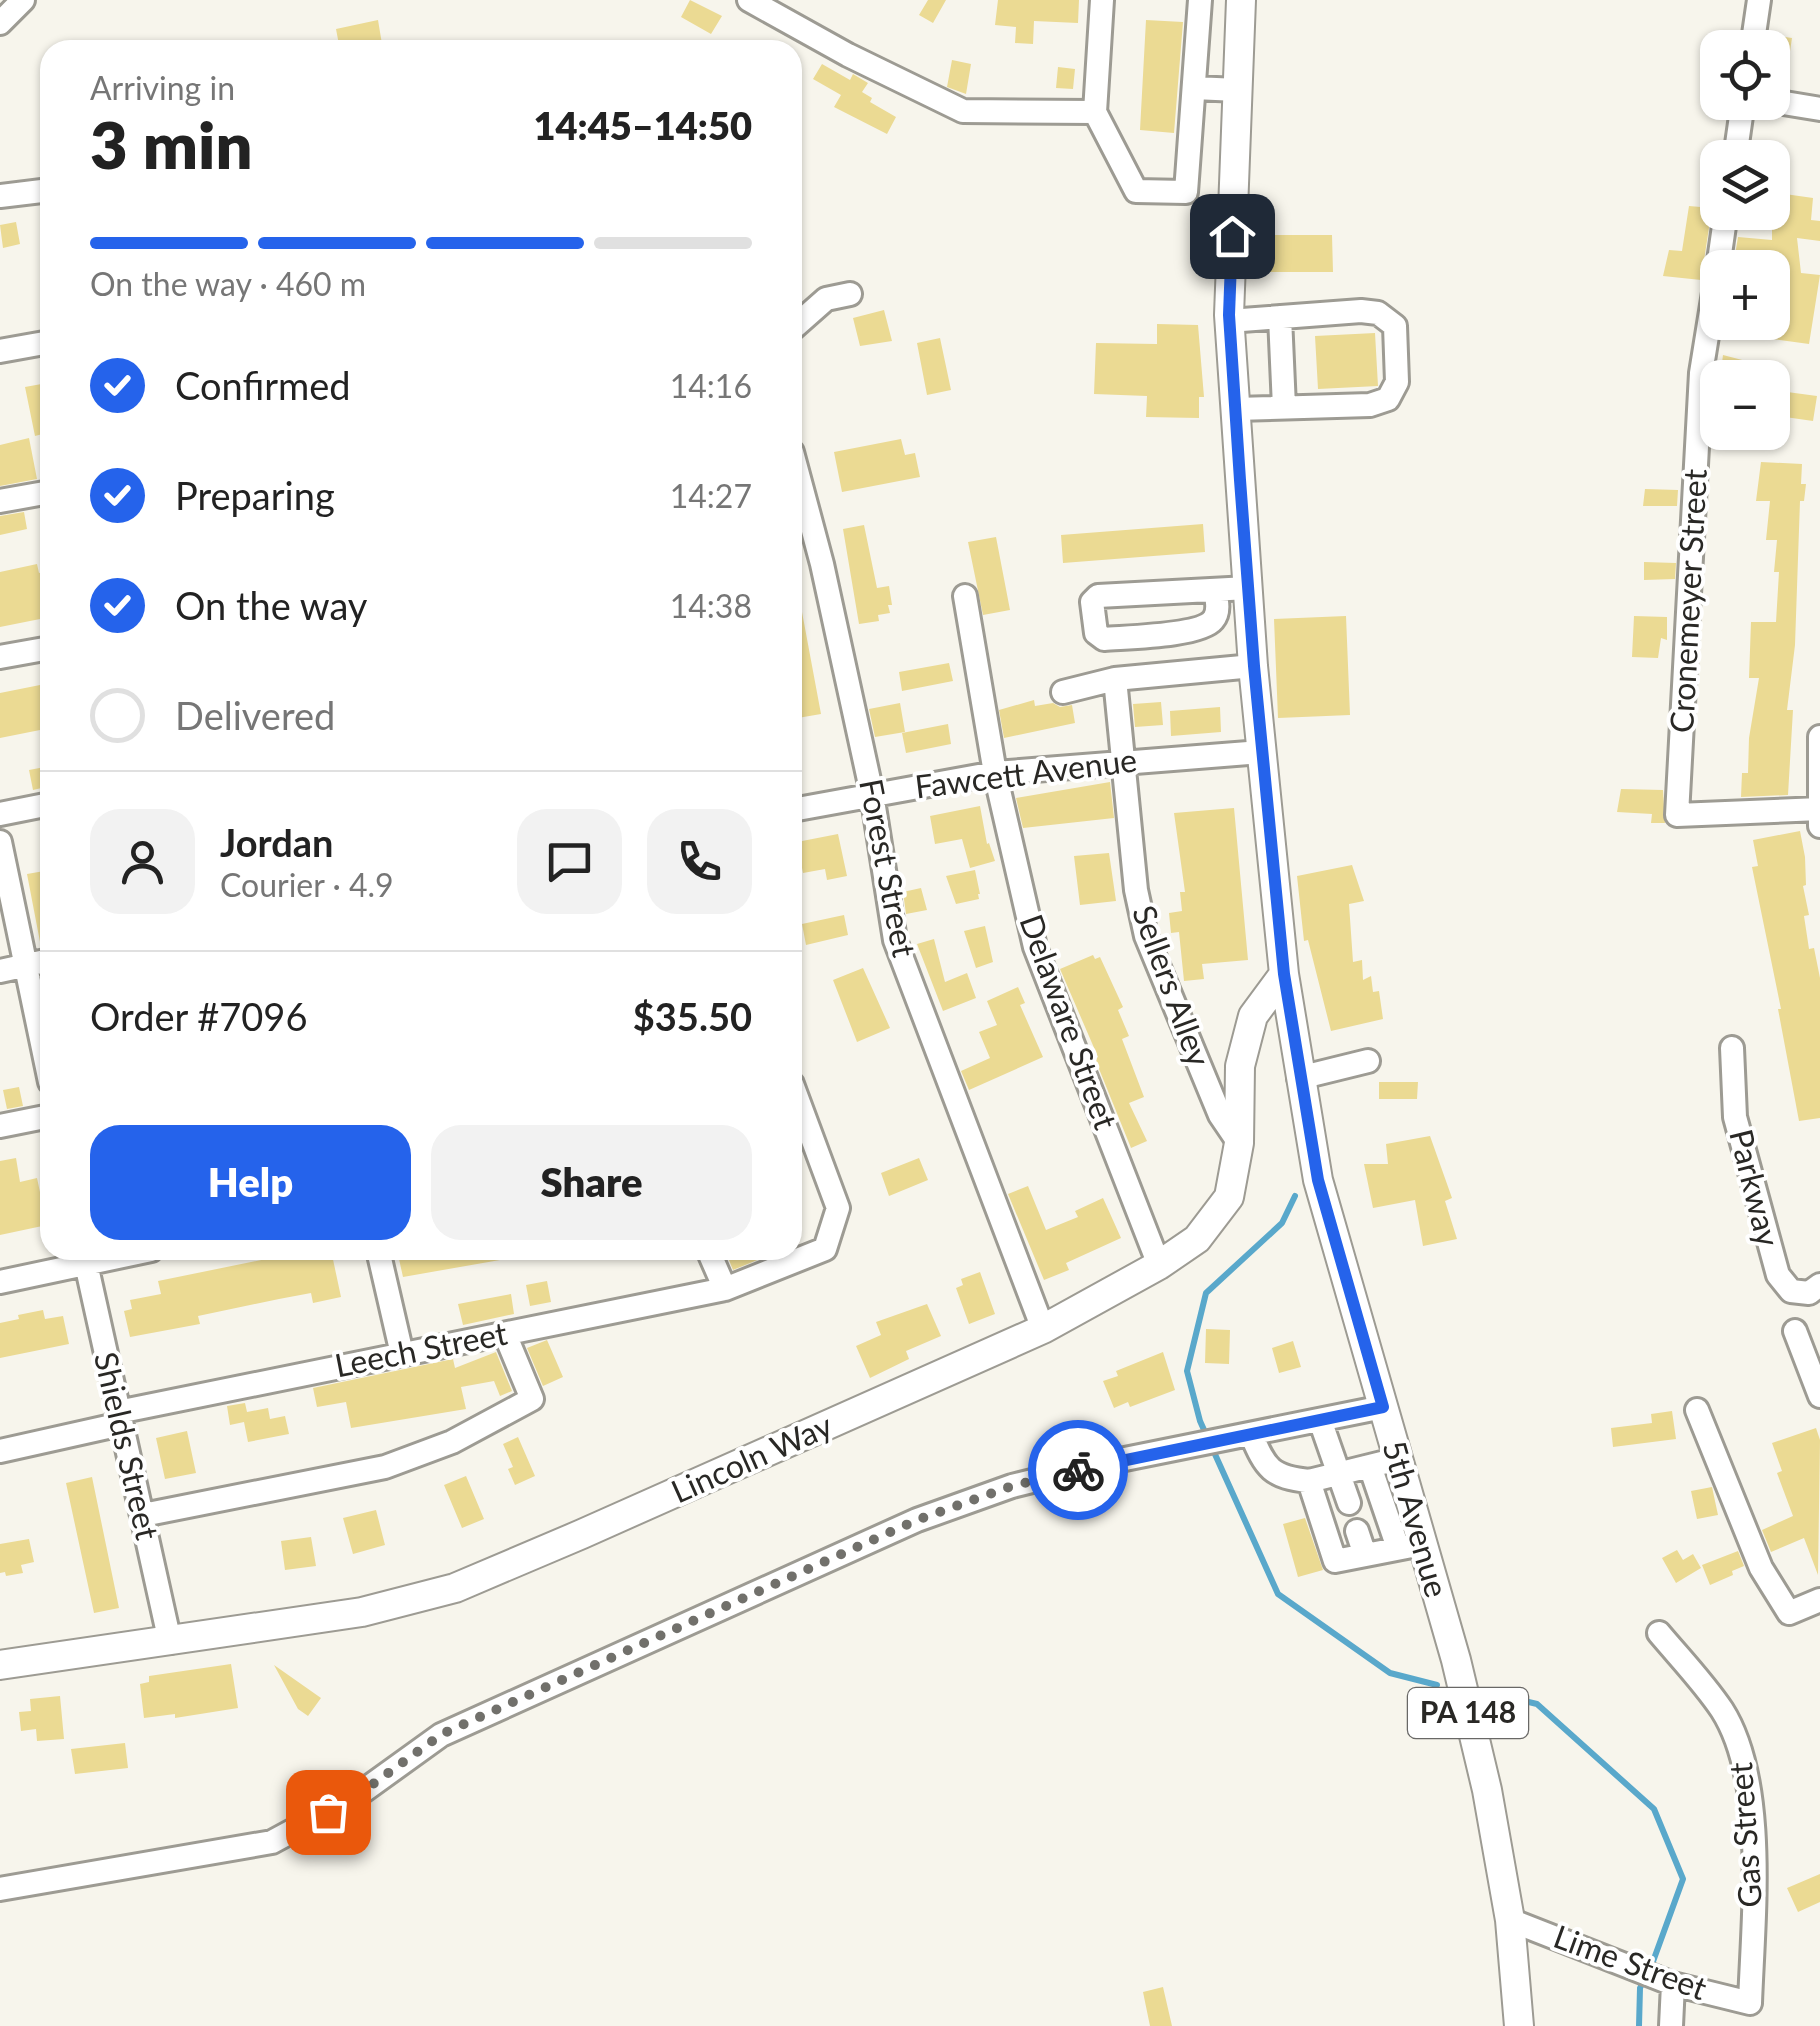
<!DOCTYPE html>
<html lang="en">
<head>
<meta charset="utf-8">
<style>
  :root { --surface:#fff; --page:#f2f2f2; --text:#222; --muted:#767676; --line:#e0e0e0; --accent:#2563eb }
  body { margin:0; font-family:Lato,sans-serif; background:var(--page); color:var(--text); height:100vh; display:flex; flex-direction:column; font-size:38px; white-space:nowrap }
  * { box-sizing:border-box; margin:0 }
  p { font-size:32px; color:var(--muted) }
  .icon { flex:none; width:55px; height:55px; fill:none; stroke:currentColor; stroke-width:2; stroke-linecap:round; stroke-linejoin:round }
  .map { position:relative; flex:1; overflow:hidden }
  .details { position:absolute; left:40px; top:40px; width:762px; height:1220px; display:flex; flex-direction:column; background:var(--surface); border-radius:30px; box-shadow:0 2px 8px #0004 }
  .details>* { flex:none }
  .buttons { position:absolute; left:1700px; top:30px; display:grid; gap:20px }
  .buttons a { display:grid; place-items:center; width:90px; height:90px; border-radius:20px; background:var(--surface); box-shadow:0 2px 8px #0004; font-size:50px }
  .pin { position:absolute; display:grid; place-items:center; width:85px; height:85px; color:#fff; margin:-42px; border-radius:20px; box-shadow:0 5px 15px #0006 }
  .courier { position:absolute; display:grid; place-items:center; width:100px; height:100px; margin:-50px; border:8px solid #2563eb; border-radius:50%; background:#fff; color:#222; box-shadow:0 2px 12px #0007 }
  .summary em { font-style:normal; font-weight:800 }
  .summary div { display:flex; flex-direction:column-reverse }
  .summary { display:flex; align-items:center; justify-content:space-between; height:170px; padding:0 50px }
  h1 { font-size:65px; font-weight:800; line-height:75px }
  .bar { display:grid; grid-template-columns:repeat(4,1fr); gap:15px 10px; align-content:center; height:120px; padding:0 50px }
  .bar i { height:12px; border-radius:8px; background:var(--line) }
  .bar .active { background:var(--accent) }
  .bar p { grid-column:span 4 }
  .line { display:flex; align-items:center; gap:25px; padding:0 50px; border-top:2px solid var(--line) }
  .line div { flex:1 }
  .round { display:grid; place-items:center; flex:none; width:105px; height:105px; border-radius:30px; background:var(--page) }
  ol { padding:0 50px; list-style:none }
  li { display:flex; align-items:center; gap:30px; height:110px }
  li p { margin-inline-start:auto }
  li .icon { padding:10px; border-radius:50%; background:var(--accent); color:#fff; stroke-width:4 }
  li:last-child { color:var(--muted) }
  li i { width:55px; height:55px; border:5px solid var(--line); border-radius:50% }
  .primary-button { display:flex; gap:20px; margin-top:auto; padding:20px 50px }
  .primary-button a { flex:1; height:115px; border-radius:30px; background:var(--accent); color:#fff; font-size:40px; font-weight:800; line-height:115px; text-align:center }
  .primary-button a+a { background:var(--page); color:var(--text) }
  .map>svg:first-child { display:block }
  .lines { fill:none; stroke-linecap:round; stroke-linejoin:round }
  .stream { stroke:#59a8cb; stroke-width:6 }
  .building { fill:#ebda93 }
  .minor-casing { stroke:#9d9b93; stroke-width:28 }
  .major-casing { stroke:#9d9b93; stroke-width:32 }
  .minor { stroke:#fff; stroke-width:22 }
  .major { stroke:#fff; stroke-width:28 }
  .done { stroke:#71706b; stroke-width:10; stroke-dasharray:0 18 }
  .route { stroke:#2563eb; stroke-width:12 }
  .labels { text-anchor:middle; stroke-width:8; stroke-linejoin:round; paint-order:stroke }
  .shield { fill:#fff; stroke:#696866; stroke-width:2.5 }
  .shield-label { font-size:30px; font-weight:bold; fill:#292825 }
  .street-label { font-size:32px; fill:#292825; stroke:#fff }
</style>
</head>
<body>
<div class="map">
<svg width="1820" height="2026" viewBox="0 0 1820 2026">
  <rect width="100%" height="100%" fill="#f7f5ec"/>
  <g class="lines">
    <!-- stream -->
    <path class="stream" d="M1295,1196L1282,1223L1206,1293L1187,1371L1200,1421L1278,1594L1390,1673L1437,1685
      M1508,1697L1537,1704L1654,1809L1683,1879L1651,1967
      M1639,2026L1640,1988L1645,1978"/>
  </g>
  <!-- building -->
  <path class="building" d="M690,0L722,16L711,34L681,17Z
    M928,0H946L933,23L919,15Z
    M998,0H1079L1078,23L1034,21L1033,44L1015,43L1016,27L995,25Z
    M378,20L383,50H340L336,29Z
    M1146,20L1183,22L1174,133L1140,130Z
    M1772,35L1792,38L1789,58L1772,57Z
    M952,60L971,64L966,94L947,87Z
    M822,64L850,80L853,74L868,83L862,92L872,98L870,102L896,117L887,134L834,107L841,95L813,79Z
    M1058,67L1075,69L1073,89L1056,88Z
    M1772,192L1813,198L1811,220L1820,221V241L1797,238L1801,273L1820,275L1809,344L1766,338L1768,322H1772V268H1749L1751,257L1735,255L1738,237L1772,240Z
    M1689,206L1712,208L1701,280L1663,276L1669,250L1682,251Z
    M16,222L20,244L3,248L0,225Z
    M1261,235H1332L1333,272H1261Z
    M884,310L892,341L860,346L853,318Z
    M1157,324L1198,325L1204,397H1199V418L1146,417L1147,396L1094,394L1096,343L1157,344Z
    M1375,333L1378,386L1318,389L1315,336Z
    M940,338L951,390L927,395L917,343Z
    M1723,355L1746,361L1744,378H1720Z
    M47,383L50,432L35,436L25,387Z
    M1772,390L1817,396L1813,421L1772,415Z
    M29,438L37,479L0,486V445Z
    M901,439L905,455L915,453L920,477L842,492L834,452Z
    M1761,462L1802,464L1801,484H1806L1804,501H1800L1795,645L1787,710H1793L1788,795L1741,797L1742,773H1748L1749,738L1759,678H1749L1751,622H1776L1779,572H1774L1777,540H1766L1770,501H1756Z
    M1645,489L1678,490L1677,506H1643Z
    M24,512L27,529L0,535V516Z
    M1203,524L1205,552L1063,563L1061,535Z
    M864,525L877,588L889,586L892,605H888L890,613L878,615L879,621L859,624L843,529Z
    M996,537L1010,610L983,615L968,542Z
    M1644,562L1676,563L1675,579L1644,580Z
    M37,564L39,573L50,570V617L0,627V572Z
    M792,612H802L821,714L792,719Z
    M1346,616L1350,715L1278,718L1274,619Z
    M1634,616L1667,617V640L1661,638L1658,658L1632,657Z
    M949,663L953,681L902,691L899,672Z
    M50,683V728L0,738V693Z
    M1034,700L1035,706L1053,703L1060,707L1072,705L1075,723L1004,738L999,710Z
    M1161,702L1163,725L1135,727L1133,704Z
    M900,703L905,732L875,737L869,709Z
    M1220,707L1221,732L1171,736L1170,711Z
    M948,724L951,744L906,753L902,733Z
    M50,766V786L33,790L29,770Z
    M1110,782L1114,818L1023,828L1016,798Z
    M1621,789L1663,790L1665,823H1651L1652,814L1617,812Z
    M980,806L987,844L989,843L995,861L970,868L962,839L935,844L930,816Z
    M1234,808L1248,960L1202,964L1204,979L1184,981L1179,932L1171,933L1169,913L1182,911L1180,892H1185L1174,813Z
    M1800,831L1805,857L1806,885L1803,886L1809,915L1804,916L1809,949L1814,948L1820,978V1118L1799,1121L1778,1009H1781L1752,867L1758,866L1753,840Z
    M838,834L847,876L827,880L825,869L803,873L797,842Z
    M1109,853L1116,901L1080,905L1074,856Z
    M1352,865L1364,901L1349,904L1353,962L1362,960L1363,980L1371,976L1373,992L1379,991L1383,1019L1331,1031L1308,940L1304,941L1297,876Z
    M50,870V945L41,947L27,874Z
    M975,870L980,894H978L979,899L956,904L946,876Z
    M921,888L927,910L906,914L903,892Z
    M844,915L848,935L806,945L802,924Z
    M985,926L993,962L976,968L964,931Z
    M934,939L945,982L967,973L976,998L943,1011L917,944Z
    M1093,955L1095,959L1100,957L1123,1007L1118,1010L1129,1036L1122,1039L1144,1097L1129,1103L1147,1141L1131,1148L1095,1059L1098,1057L1060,969Z
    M863,968L890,1028L857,1042L833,980Z
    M1018,987L1025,1003L1020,1005L1043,1057L969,1090L961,1071L990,1058L979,1032L997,1025L987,1001Z
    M1379,1082H1418L1417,1099H1379Z
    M19,1087L23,1106L7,1109L3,1090Z
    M1430,1136L1452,1198L1445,1201L1457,1239L1423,1246L1415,1200L1373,1208L1364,1164H1388L1386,1144Z
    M16,1158L20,1182L37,1178L47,1225L0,1235V1161Z
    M919,1158L928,1180L889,1196L881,1173Z
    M1028,1186L1046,1230L1078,1217L1075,1211L1103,1198L1121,1238L1066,1263L1069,1270L1044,1280L1008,1194Z
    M310,1250H331L341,1297L313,1303L311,1293L279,1299L198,1316L200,1324L130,1337L124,1311L132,1309L130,1300L161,1294L158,1281Z
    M397,1250H511V1258L403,1277Z
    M725,1250H782L733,1270Z
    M980,1272L995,1314L969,1324L956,1288L963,1285L961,1279Z
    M547,1281L551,1302L530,1306L526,1285Z
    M511,1294L514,1314L463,1325L458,1304Z
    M927,1304L941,1336L906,1351L909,1359L870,1378L856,1346L881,1335L876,1322Z
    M43,1310L45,1319L63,1316L69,1344L0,1358V1323L19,1319L18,1315Z
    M1206,1329L1230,1330L1229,1364L1205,1363Z
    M547,1340L563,1377L543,1386L527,1348Z
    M1293,1341L1301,1367L1279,1373L1272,1348Z
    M496,1352L512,1391L500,1396L494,1381L461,1387L466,1409L351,1428L346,1402L317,1407L313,1388L453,1359L455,1368Z
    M1163,1352L1175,1390L1130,1407L1128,1402L1114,1408L1103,1381L1118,1376L1116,1371Z
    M245,1403L247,1412L268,1408L270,1419L285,1416L289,1434L248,1442L244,1422L230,1425L227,1406Z
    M1672,1411L1676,1439L1613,1447L1611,1428L1652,1423L1651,1414Z
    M1816,1428L1820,1440L1818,1575L1804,1538L1771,1552L1762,1530L1793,1516L1777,1473L1782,1471L1772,1443Z
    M187,1431L196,1473L165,1479L156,1438Z
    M518,1437L535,1476L515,1485L508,1469L513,1467L503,1444Z
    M466,1476L484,1519L462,1528L444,1485Z
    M92,1477L119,1608L94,1613L66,1483Z
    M1712,1487L1718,1515L1697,1519L1691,1491Z
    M376,1510L385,1545L353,1554L343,1518Z
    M1305,1518L1323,1570L1298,1577L1283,1524Z
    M311,1537L316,1566L285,1570L281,1541Z
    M29,1539L34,1562L21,1565L23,1573L6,1576L5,1572L0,1573V1544Z
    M1677,1550L1683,1560L1693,1554L1701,1568L1676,1583L1662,1558Z
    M1738,1551L1744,1566L1732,1571L1733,1575L1710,1585L1702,1565Z
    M231,1664L238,1708L175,1718V1714L144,1718L140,1684L149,1682V1676Z
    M274,1665L321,1698L308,1716L298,1709Z
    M60,1696L64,1739L37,1741L36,1729L21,1731L19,1712L31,1711L30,1699Z
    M125,1743L128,1768L75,1774L71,1749Z
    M1820,1874V1902L1798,1912L1787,1888Z
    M1163,1987L1172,2026H1150L1143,1992Z"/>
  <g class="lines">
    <!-- minor casing -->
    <g class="minor-casing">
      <path id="minor" d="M749,0L848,55L963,111L1095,112
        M0,23L23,0
        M1752,48L1759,0
        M1194,88L1238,90
        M1772,101L1820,109
        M1095,112L1136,191L1186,192L1200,0
        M1095,112L1102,0
        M1735,158L1743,102
        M0,196L50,190
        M1718,268L1701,373L1677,815L1820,809
        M1718,268L1726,212
        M1280,317L1284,407
        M1229,321L1361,311L1378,313L1395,326L1397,382L1388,399L1370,405L1236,409
        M792,329L826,299L850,294
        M0,351L50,342
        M792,452L822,564L872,794L895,940L1043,1329
        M0,501L50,492
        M1215,590C1217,600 1220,612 1213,620C1200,636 1127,637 1104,639L1096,633L1092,602L1098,596L1248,588
        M965,596L995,773L1035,947L1159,1265
        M0,657L50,648
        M1115,679L1136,890L1146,936L1220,1115L1239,1143
        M1063,692L1115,679L1253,666
        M1820,737V826
        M792,810L995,773L1261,752
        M0,814L50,804
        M0,842L50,1082
        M0,971L50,960
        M1732,1048L1735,1117L1778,1275L1791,1291L1809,1293L1820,1285
        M1299,1078L1368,1061
        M0,1126L50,1116
        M83,1250L170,1642
        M378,1250L402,1354
        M708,1250L725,1289
        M0,1282L151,1250
        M1795,1331L1820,1396
        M1697,1410L1761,1568L1789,1613L1820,1600
        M118,1412L725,1289L825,1249L838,1208L792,1084
        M1320,1420L1349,1503
        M1251,1434C1266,1469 1271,1477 1309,1481
        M0,1451L121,1424
        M1398,1459L1309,1481L1335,1561L1422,1544
        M1370,1466L1398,1548
        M143,1515L385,1467L452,1442L532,1399L505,1334
        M1357,1531L1365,1555
        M0,1889L272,1842L355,1797L441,1735L917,1520L1012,1486L1105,1463L1383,1407
        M1510,1920L1673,1984L1750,2003C1753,1919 1768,1782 1722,1710C1704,1683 1680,1658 1659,1633
        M1671,2026L1673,1984"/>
    </g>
    <!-- major casing -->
    <g class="major-casing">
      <path id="major" d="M1241,0L1229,315L1253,666L1284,974L1318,1180L1456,1660L1487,1790L1510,1920L1519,2026
        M0,1665L362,1612L455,1588L582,1534L1043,1329L1159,1265L1197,1239L1229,1197L1239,1143L1240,1066L1253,1016L1284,974"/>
    </g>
    <!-- minor -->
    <use href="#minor" class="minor"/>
    <!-- major -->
    <use href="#major" class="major"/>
  </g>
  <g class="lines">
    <!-- done -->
    <path class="done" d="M328,1812L355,1797L442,1734L917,1520L1012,1486L1078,1470"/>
    <!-- route -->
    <path class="route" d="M1078,1470L1383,1407L1318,1180L1284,974L1254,666L1240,480L1229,315L1232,236"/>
  </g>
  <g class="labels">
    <!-- shield labels -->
    <rect class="shield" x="1408" y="1688" width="120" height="50" rx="8"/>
    <g class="shield-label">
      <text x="1468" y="1723">PA 148</text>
    </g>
    <!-- street labels -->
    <g class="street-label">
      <text transform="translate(1689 601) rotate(-87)" y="11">Cronemeyer Street</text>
      <text transform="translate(1026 774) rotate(-7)" y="11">Fawcett Avenue</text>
      <text transform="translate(887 868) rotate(79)" y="11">Forest Street</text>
      <text transform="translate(1171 986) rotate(70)" y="11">Sellers Alley</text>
      <text transform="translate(1068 1022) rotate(70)" y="11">Delaware Street</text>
      <text transform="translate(1754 1188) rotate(76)" y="11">Parkway</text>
      <text transform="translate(421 1350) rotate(-11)" y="11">Leech Street</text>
      <text transform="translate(126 1446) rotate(77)" y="11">Shields Street</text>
      <text transform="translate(752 1459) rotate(-24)" y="11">Lincoln Way</text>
      <text transform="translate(1415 1519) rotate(74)" y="11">5th Avenue</text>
      <text transform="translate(1746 1835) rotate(-94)" y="11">Gas Street</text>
      <text transform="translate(1630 1963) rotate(20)" y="11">Lime Street</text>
    </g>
  </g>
</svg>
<div class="buttons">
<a><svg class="icon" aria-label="locate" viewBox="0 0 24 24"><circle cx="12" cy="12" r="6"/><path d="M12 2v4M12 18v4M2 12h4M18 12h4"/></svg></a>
<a><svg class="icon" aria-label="layers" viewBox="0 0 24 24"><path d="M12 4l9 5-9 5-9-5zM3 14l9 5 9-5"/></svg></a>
<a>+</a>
<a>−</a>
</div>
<div class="pin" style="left:328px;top:1812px;background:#ea580c"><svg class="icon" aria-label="bag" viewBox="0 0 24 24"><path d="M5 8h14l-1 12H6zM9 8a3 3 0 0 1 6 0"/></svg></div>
<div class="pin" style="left:1232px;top:236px;background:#1f2937"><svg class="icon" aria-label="home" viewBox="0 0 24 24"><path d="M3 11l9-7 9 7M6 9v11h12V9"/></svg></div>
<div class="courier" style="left:1078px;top:1470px"><svg class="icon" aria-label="bike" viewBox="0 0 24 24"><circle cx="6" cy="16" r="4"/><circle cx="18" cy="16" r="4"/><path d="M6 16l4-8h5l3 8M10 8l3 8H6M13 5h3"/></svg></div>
<section class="details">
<div class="summary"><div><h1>3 min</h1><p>Arriving in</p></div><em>14:45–14:50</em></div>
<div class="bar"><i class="active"></i><i class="active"></i><i class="active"></i><i></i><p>On the way · 460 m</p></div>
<ol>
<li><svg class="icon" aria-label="check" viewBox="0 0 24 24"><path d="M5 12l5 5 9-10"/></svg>Confirmed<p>14:16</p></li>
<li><svg class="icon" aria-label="check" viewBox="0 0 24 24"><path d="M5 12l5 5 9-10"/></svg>Preparing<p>14:27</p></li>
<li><svg class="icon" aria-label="check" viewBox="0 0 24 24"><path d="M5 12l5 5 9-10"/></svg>On the way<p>14:38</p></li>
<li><i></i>Delivered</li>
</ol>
<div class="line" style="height:180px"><a class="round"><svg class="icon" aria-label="person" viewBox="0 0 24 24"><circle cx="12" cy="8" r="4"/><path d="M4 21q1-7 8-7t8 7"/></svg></a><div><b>Jordan</b><p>Courier · 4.9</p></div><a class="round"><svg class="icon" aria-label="chat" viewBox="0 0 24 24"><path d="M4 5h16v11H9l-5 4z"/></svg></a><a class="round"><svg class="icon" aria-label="phone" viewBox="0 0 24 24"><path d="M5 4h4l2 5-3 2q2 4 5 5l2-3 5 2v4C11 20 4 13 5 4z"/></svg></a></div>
<div class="line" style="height:130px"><div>Order #7096</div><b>$35.50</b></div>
<div class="primary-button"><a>Help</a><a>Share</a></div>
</section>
</div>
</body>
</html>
